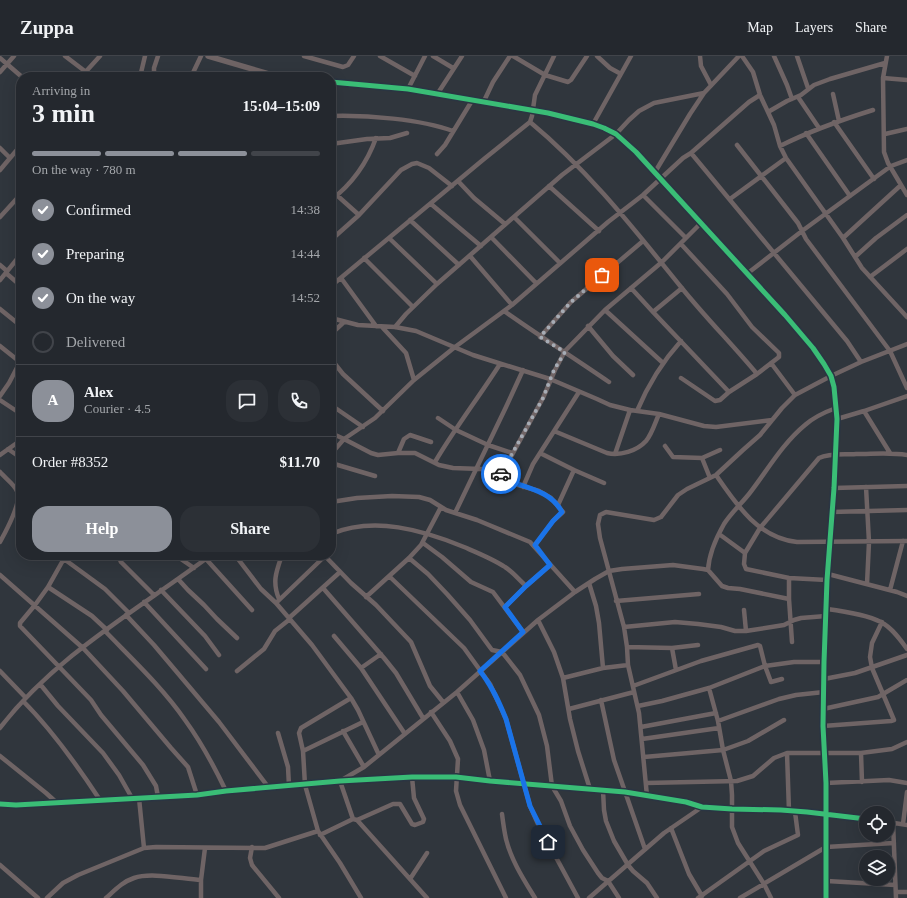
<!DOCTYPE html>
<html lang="en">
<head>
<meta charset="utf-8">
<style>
  :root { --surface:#24282e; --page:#2c3036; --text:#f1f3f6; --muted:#a3a6aa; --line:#41444a; --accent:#8c9099 }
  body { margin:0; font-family:Georgia,serif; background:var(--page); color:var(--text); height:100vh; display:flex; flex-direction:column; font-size:15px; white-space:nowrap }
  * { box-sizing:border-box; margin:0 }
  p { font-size:13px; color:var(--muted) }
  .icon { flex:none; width:22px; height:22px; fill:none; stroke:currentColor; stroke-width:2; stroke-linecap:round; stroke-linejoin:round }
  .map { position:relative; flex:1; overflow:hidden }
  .side { position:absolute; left:16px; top:16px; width:320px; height:488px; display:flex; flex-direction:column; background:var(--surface); border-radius:16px; box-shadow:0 4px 16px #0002,0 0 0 1px var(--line) }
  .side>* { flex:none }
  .controls { position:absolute; left:859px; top:750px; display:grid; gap:8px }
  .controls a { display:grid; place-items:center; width:36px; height:36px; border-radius:50%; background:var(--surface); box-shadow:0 4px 16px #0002,0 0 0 1px var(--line); font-size:20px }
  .pin { position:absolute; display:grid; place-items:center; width:34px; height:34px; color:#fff; margin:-17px; border-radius:8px; box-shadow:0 2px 6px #0006 }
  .courier { position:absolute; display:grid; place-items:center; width:40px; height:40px; margin:-20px; border:3px solid #1a73e8; border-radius:50%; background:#fff; color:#222; box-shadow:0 1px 5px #0007 }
  .overview em { font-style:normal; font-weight:800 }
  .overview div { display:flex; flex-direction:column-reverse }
  .overview { display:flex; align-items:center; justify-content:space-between; height:68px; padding:0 16px }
  h1 { font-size:26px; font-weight:800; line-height:30px }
  .bar { display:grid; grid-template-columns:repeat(4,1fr); gap:6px 4px; align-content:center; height:48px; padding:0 16px }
  .bar i { height:5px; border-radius:3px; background:var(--line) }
  .bar .on { background:var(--accent) }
  .bar p { grid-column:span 4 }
  .line { display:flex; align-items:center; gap:10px; padding:0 16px; border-top:1px solid var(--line) }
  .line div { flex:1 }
  .round { display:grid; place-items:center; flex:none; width:42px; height:42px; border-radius:16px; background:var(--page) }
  ol { padding:0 16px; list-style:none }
  li { display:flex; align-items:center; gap:12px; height:44px }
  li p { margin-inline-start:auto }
  li .icon { padding:4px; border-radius:50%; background:var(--accent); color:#fff; stroke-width:4 }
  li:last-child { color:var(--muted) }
  li i { width:22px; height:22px; border:2px solid var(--line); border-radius:50% }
  .primary-button { display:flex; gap:8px; margin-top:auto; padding:8px 16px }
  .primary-button a { flex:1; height:46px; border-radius:16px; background:var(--accent); color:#fff; font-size:16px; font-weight:800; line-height:46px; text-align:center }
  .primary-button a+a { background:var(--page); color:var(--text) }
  header { display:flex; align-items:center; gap:24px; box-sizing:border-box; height:56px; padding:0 20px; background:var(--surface); border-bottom:1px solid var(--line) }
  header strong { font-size:19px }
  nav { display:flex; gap:22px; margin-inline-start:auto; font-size:14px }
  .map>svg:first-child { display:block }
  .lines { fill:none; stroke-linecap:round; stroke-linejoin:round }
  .minor { stroke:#6f6465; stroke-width:4.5 }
  .tertiary { stroke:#6f6465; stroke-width:5.5 }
  .cycleway-casing { stroke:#2a3543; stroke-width:8 }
  .cycleway { stroke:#3abd76; stroke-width:5 }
  .done { stroke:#a6acb5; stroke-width:4; stroke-dasharray:0 7.2 }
  .route { stroke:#1a73e8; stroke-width:5 }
</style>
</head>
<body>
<header>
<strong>Zuppa</strong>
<nav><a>Map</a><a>Layers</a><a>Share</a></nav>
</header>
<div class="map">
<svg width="907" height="842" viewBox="0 0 907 842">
  <rect width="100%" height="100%" fill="#30363d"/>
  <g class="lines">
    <!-- minor -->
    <path class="minor" d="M65,0L86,16
      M304,0L343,11L348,9L354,0
      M380,0L415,20
      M433,0L453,12
      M513,0L545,19L568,26L571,24L587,0
      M597,0L610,12L621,18
      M700,0L701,10L711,29
      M742,0L753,16L760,39L774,69L780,90L786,102L843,182L862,212L907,261
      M774,0L787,29L792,43
      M797,0L808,32
      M887,0L883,22L884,96L888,107L907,139
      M0,2L22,21
      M0,16L14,0
      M81,21L100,0
      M140,21L145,0
      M154,21V12L158,0
      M191,21L201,0
      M883,22L907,24
      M408,33L425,0
      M438,37L462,0
      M833,38L839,65
      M798,41L819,72
      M484,45L493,26L510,0
      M768,56L787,45L801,39L814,29L830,23L885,7
      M331,60C367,59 420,63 453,75
      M530,66C588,114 634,173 681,231C705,261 732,288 757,318
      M834,66L874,123
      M593,68L631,0
      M806,77L850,140
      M885,78L907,73
      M331,88L367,83L390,82L407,77
      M737,89L798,167L806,183L890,295L907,332
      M780,90C810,75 841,64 873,54
      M0,92L10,102
      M691,97L847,285L861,306
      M437,98L445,89L473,43
      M0,114L21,89
      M655,116L690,58L704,37L739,0
      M458,125L474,142L505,168
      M549,130L599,175
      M331,134L359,159
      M643,139L686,182
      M730,143L786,102
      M331,144C352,128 367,107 376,82
      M431,148L481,190
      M0,161L21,138
      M514,161L560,207
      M410,164L459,209
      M491,181L536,227
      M389,182L437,228
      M843,182L901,129
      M331,184L359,159L401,114L412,108L417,107L429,112L452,130
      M470,200L512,249
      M855,201L876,182L907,159
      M364,202L413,251
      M0,209L7,215
      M6,217L21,230
      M748,217L802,175L880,118L891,110L907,104
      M870,221L907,193
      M341,222L376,270
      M0,224L21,198
      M331,230L484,103L530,66L532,60L535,39L554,0
      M631,232L653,256L729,336L757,318L779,301V297L752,271L727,238L681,188
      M0,253L21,270
      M605,254L663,307
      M504,255C538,279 574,302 609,326
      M653,256L682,232
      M331,262L358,269L395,271L416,275L473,299L550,323L597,343L610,349L630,354L659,358L704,370L716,371L772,364
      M588,270L613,300L633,319
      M382,271L406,297L414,324
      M395,271L406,258L437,228L562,119L616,78L629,64L639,55L654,47L704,37
      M331,278L344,266
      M540,281L571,246L643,185
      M0,290L20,306
      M331,303L343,318L383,355
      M771,307L795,339
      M681,322L715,345L720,344L729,336
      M0,340L9,327L21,304
      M0,344L21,358
      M331,349L363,371
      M637,355C648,329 662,306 681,285
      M864,355L890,397
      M438,362L456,374L488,389L512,397
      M837,363L864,355L907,340
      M554,375L607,397C620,400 637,395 646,385C652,378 655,367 659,358
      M331,377L344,383L371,397L378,399L398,397H415L439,409L453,412L481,413L511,427L539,435L551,442L563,456L553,465L535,489
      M665,390L673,401L702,402L710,422
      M8,393L21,402
      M398,397L404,383L410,379L431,386
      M540,397L574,414L558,449
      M331,398L344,383L375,362L414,324L455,291L512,249L608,166L643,139L683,102L691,97L749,46L760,39
      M615,398L630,354
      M0,399L21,384
      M702,402L720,394
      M435,406C455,372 479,341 500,308
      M331,407L375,420
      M574,414L604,427
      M0,416C5,422 14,428 17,435C23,444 5,477 0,486
      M716,419C736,448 758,482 797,486L907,485
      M500,421L543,342L555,314L565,295L605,254L662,206L702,166
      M523,431L533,408L579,336
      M866,431L869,486L867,528
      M834,432L907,430
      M331,446L357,442L392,440L419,441L430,444L446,454L477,464L530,486L575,536
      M831,456L907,454
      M455,457L506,351L523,314
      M331,478C374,460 423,474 464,491C478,497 493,503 505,511C513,516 519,524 526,530
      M719,478L745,497
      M423,487L442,501L471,526L493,536L523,576
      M66,499L48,531L35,549L20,567V570L91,644L101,659L143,709L156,730L158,741
      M118,499L121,506L154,539
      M175,499L194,512
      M235,499L261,533L276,547L312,589L351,642L358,654L379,699
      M324,499L351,527L376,549L411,586L430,630L443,646
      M409,502L428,518L447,538L470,564L489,590L492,594L502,596L520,619L539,659L547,690L552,730L561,745L570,770L583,794L598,817L602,822L608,825L619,842
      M64,503L105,533L129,557
      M206,503L252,554
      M708,514C709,499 716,482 724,468C731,457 741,448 749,438C767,415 782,388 805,369C814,361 825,356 836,352
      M828,518L897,536L907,540
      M0,519L83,592L123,635L171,692L188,711L197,739
      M389,520L464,592L490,628L506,663L530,750L538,768L578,842
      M789,522V543L792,586
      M178,523L188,534L204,549L217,563L237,582
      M827,524L789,522L746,513L744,508L745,497L760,472L819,402C830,397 844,399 856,398C873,398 890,396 907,399
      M589,527L596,550L599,567L603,612
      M48,531L92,560L107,574
      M323,532L384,602L396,617L423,662
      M161,534L205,580L219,599
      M890,534L903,485
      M366,541L409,502L421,489L441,451
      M279,543C272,526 276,516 282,499
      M616,545L699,538
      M144,546L206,613
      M276,547L325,500
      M505,551L526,530L550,509
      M827,553C842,555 867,559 881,566C892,572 900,583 907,593
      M744,554L746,575
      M126,559L154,589L219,666L269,732
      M289,562L340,516
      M538,564L554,596L563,622L570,663L578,695L590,733
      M624,571L675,566L698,568L721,571L735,575H746L784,569L794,564L801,562L826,560
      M105,575C132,603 163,632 185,664C201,686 214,710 226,735
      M334,580L361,612L405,678
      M627,591L672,592L698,589
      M672,592L676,614
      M361,612L381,598
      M0,615L26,642
      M237,615L264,593L275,575L290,563
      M563,622L603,612L628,609
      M824,623L855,617L907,599
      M40,628L58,650L103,697L119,719L132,742
      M633,630L701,605L758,589L760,590L765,610L771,626L782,623
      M709,632L718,665L723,694L731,725L732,739V771L738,787L764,828L771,842
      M457,636L473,664L484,694L490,725
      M601,644L614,704L645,793
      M23,645C53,675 77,709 100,744
      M638,650L662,645L709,632L765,610L794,606H824
      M569,653L634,636
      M823,653L878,641L907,624
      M431,656L450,685L458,703L456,735L460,749L506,842
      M718,665L779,643L796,639L824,636
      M823,670L891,665L894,664L872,612L870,601L872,587L882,566
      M641,671L716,657
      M0,672C56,599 139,553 211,499
      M343,675L364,711
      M278,677L288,711L289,730
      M642,683L719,672
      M303,695L299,677L301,672L351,642
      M787,697L789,755
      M861,697L862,726
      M0,700L46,737L56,746
      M644,701L723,694L748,685L784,664
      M646,727L737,725L753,720L774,702L787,697H861L892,693L907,686
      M826,727L889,724L907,727
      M603,734L604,754L606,765L614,785L628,809L633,815L647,827L657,842
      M647,740L639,657L628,609L627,591L624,571L600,482L598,468L600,459L606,456L654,464L661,461L678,439L687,433L716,419L743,394L760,379L782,352L795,339L831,320L861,306L907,288
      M139,742L144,792
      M0,748L16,749L197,739L226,735L340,725L412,721H456L490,725L625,736L686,746L702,751L732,753L781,754L807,756L866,763
      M502,758C503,766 504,774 506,783C511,804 524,824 535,842
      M357,764L393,748H400L412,768L415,769L423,766L424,763L414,742L412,721
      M888,766L907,769
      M893,766L896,842
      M903,768L907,736
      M671,772L689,818L702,840
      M320,779L353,763
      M252,791L250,802L252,809L279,842
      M0,809L38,842
      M410,823L427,797
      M827,825L895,829
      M896,836H907
      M47,842L63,827L78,819L144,792L156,791L265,792L318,775
      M106,842C115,834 122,826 134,822C151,816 182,823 201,824
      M201,842V824L205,792
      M361,842L340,807L318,775L305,729L303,695L363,666
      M427,842L357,764L353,763L340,725L364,711L457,636L538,564L575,536L595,523L609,515L622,513L673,509L703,513L708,514L722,530L728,532L740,533L789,543
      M589,842L664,777L702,751
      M698,842L764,795L798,779L795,756
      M740,842L826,791L894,787"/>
    <!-- tertiary -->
    <path class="tertiary" d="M208,0L279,21
      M331,26L408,33L548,57L593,68L604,72L616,78L636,96L785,259L813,292L824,308L831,320L834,331L837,363L834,432L827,524L824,606L823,670L826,727V842"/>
    <!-- cycleway casing -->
    <g class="cycleway-casing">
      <path id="cycleway" d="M331,26L408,33L548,57L593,68L604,72L616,78L636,96L785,259L813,292L824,308L831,320L834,331L837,363L834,432L827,524L824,606L823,670L826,727V842
        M0,748L16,749L197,739L226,735L340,725L412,721H456L490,725L625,736L686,746L702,751L732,753L781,754L807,756L866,763"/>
    </g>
    <!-- cycleway -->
    <use href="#cycleway" class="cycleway"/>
  </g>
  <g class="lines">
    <!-- done -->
    <path class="done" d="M501,418L543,342L554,314L565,296L540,281L571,246L602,219"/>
    <!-- route -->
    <path class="route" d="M501,418L500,421C522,432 549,432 562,456L553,465L535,489L550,509L526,530L505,551L523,576L480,615C492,630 499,646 506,663L530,750L548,786"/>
  </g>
</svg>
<div class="controls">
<a><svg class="icon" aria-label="locate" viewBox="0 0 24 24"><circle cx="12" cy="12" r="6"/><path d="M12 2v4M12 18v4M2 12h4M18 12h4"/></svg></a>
<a><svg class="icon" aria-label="layers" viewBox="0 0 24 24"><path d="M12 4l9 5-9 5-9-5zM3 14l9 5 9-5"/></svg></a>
</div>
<div class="pin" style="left:602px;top:219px;background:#ea580c"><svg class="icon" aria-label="bag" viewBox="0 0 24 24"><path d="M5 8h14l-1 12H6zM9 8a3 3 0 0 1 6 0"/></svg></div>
<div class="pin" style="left:548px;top:786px;background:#1f2937"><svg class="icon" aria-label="home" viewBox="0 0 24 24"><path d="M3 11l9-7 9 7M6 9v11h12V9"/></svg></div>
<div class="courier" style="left:501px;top:418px"><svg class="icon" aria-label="car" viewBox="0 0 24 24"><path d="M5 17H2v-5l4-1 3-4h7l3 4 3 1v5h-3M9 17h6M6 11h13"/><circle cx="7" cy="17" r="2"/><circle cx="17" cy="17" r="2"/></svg></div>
<section class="side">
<div class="overview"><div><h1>3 min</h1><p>Arriving in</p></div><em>15:04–15:09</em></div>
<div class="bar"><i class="on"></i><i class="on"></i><i class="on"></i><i></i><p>On the way · 780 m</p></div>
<ol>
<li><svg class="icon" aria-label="check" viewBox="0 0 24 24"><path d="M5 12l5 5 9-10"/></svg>Confirmed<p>14:38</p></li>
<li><svg class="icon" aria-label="check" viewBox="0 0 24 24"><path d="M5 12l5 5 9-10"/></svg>Preparing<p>14:44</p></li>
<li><svg class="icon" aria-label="check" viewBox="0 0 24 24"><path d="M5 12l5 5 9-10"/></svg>On the way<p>14:52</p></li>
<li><i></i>Delivered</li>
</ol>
<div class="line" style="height:72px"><b class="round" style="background:var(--accent);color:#fff">A</b><div><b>Alex</b><p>Courier · 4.5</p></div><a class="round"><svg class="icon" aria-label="chat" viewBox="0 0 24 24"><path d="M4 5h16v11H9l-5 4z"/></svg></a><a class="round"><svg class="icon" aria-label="phone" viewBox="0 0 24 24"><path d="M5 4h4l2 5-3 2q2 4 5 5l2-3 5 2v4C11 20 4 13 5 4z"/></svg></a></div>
<div class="line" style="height:52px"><div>Order #8352</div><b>$11.70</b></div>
<div class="primary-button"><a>Help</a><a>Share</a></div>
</section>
</div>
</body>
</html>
